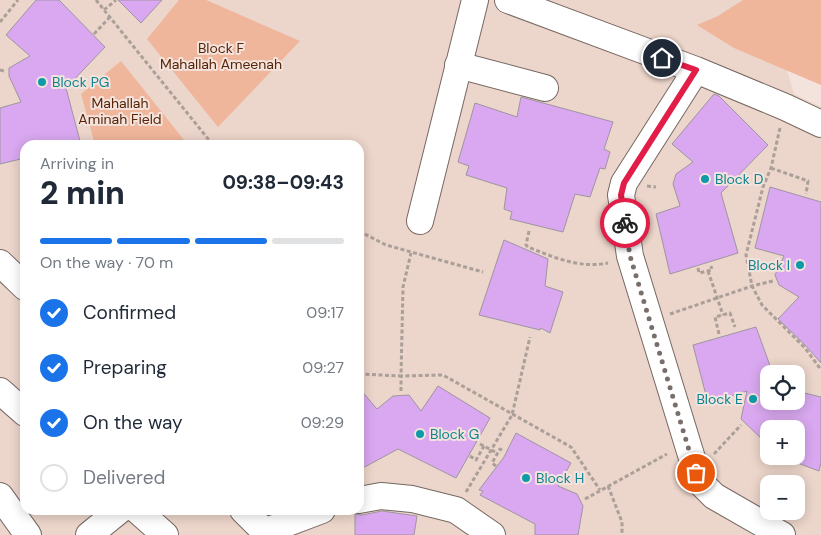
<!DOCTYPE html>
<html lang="en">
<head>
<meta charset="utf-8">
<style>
  :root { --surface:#fff; --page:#f6f6f7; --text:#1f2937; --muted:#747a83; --line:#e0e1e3; --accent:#1a73e8 }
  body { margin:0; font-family:"DM Sans",sans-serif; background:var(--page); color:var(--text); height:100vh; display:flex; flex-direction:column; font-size:19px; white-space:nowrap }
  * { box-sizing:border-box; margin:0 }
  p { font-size:16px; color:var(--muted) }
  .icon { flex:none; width:28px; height:28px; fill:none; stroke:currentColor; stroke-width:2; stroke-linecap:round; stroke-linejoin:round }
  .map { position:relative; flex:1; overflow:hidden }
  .side { position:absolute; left:20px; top:140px; width:344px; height:375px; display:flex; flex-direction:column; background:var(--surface); border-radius:15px; box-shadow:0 2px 12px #0003 }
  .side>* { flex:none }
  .buttons { position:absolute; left:760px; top:365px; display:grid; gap:10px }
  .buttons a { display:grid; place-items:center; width:45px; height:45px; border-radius:10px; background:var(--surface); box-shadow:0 2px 12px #0003; font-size:25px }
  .pin { position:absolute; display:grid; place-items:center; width:42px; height:42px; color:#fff; margin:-21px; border:2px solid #fff; border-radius:50%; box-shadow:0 1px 5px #0007 }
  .courier { position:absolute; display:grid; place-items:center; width:50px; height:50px; margin:-25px; border:4px solid #e11d48; border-radius:50%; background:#fff; color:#222; box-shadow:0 1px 6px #0007 }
  .summary em { font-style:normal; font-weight:800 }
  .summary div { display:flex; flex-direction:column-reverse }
  .summary { display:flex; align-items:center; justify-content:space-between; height:85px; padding:0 20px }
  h1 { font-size:32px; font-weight:800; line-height:38px }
  .bar { display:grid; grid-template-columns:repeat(4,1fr); gap:8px 5px; align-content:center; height:60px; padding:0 20px }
  .bar i { height:6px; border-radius:4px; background:var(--line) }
  .bar .selected { background:var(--accent) }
  .bar p { grid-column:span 4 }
  ol { padding:0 20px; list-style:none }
  li { display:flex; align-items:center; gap:15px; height:55px }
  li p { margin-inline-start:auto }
  li .icon { padding:5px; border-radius:50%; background:var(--accent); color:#fff; stroke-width:4 }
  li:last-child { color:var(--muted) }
  li i { width:28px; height:28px; border:2px solid var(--line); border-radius:50% }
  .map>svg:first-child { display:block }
  .built { fill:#ecd5ca; fill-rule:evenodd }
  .green { fill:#f0b69b }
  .building { fill:#d9a8f0; stroke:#9d95a1 }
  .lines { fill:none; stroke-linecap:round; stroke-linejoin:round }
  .minor-casing { stroke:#766862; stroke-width:28 }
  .path { stroke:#ab9f99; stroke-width:3; stroke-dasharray:4 2.5; stroke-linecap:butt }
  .minor { stroke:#fff; stroke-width:26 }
  .done { stroke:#786e6a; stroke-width:5; stroke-dasharray:0 9 }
  .route { stroke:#e11d48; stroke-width:6 }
  .culture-dot { fill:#0f9aa8; stroke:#f3e3dc; stroke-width:2 }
  .labels { text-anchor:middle; stroke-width:4; stroke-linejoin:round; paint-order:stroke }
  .park-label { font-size:14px; fill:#572407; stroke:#f3e3dc }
  .culture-label { font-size:14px; fill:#0d838f; stroke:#f3e3dc; text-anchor:start }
</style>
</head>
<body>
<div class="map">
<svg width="821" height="535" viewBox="0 0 821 535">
  <rect width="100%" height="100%" fill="#f3e3dc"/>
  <!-- built -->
  <path class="built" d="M0,0H804L780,47L794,94L821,107V535H0ZM25,145H359V510H25ZM769,374H796V401H769ZM769,429H796V456H769ZM769,484H796V511H769Z"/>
  <!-- green -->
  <path class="green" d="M179,0H206L300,41L218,127L147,39Z
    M743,0H821V85L734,48L697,25L718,16Z
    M121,61L188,145H95L81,94Z"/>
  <!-- building -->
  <path class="building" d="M36,0H59L105,47L66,88L81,145H25V158L0,164V108L21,102L9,76V68L30,56L6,35Z
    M118,0H162L141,23Z
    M714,94L719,96L768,145L721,193L738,253L670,274L656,214L680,206L673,184L676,174L693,162L672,144Z
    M521,97L613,122L604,149L610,152L605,169L600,168L590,197L575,194L563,232L510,219L512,212L504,209L507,188L466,175L469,166L458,162L475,103L517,117Z
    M770,187L821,202V363L806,346L778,319L799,297L779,285L775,275L784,256L755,248Z
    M504,240L548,259L545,286L563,292L550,333L541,328L540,330L479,315Z
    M756,327L773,374H769V401H796V391L821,397V462L819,471L779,456H796V429H769V446L741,419L747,391L708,403L693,345Z
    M438,386L490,418L456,478L398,449L359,470V388L377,409L393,396L409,395L421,411Z
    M516,433L571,463L558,486L577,494L583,506L578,535H535V524L480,495L483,491L479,490L504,457Z
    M382,511L417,516L414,535H355V514L362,515Z"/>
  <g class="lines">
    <!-- minor casing -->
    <g class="minor-casing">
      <path id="minor" d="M508,0L696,70L624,183L621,195L630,256L699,481L714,496L782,535
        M458,65L545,88
        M696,70L785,107L821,124
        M420,221L475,0
        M0,263L25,287
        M0,391L25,413
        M0,496L28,535
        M359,500L381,496L412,499L456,510L492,535
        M137,510L165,535
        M243,510L268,535
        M264,532L322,510
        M89,535L120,510"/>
    </g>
    <!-- path -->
    <path class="path" d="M96,0L213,145
      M104,10L116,0
      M0,22L18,0
      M94,34L110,17
      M0,70L4,71
      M780,128L771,168L763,187L746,255L752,286L762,305L805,348L819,367L821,366
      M771,168L808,181L806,194
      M647,186L656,187
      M359,231L386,245L483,272
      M529,231L526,245L528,247C553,257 580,269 608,263
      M698,268L699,273L712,270L711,266
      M708,271L723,315
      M670,314L752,286L773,281
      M719,334L715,317L730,313L735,327
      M359,374L401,376L403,287L411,253
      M401,391V376L443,375L571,447L600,490
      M480,444L497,453
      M714,454L741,425
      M470,456L476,460L484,446
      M496,466L492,463L500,449L503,451
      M608,486L622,522V535
      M466,492L512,415L530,337
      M585,499L667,454"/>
    <!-- minor -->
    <use href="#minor" class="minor"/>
  </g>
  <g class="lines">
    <!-- done -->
    <path class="done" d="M625,223L630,256L696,473"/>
    <!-- route -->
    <path class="route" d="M625,223L621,195L624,183L696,70L662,58"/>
  </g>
  <!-- markers -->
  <g class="culture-dot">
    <circle cx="42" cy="82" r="5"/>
    <circle cx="705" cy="179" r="5"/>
    <circle cx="800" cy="265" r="5"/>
    <circle cx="753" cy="399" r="5"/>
    <circle cx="420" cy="434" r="5"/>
    <circle cx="526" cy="478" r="5"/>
  </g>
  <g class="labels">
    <!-- park labels -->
    <g class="park-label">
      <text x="221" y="53">Block F<tspan x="221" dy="16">Mahallah Ameenah</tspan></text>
      <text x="120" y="108">Mahallah<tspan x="120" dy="16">Aminah Field</tspan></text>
    </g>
    <!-- culture labels -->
    <g class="culture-label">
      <text x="52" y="87">Block PG</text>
      <text x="715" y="184">Block D</text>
      <text x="790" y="270" text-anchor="end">Block I</text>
      <text x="743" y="404" text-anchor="end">Block E</text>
      <text x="430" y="439">Block G</text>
      <text x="536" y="483">Block H</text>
    </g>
  </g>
</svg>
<div class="buttons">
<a><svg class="icon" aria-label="locate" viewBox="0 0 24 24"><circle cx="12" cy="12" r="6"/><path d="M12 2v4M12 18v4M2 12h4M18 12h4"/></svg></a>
<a>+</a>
<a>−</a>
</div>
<div class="pin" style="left:696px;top:473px;background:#ea580c"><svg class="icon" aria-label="bag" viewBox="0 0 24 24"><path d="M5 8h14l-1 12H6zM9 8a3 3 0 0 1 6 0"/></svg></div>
<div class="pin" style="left:662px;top:58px;background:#1f2937"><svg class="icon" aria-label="home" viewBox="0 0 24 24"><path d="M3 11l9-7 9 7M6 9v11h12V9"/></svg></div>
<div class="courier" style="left:625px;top:223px"><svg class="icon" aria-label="bike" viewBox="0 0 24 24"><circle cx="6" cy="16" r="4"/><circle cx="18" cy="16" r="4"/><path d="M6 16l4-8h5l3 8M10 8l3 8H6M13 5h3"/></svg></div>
<section class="side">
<div class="summary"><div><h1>2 min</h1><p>Arriving in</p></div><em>09:38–09:43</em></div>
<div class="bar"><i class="selected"></i><i class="selected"></i><i class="selected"></i><i></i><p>On the way · 70 m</p></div>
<ol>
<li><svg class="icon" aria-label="check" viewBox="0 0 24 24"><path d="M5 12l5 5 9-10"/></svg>Confirmed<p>09:17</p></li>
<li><svg class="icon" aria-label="check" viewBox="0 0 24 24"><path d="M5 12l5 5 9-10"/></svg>Preparing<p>09:27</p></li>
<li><svg class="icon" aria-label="check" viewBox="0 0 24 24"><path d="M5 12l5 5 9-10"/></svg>On the way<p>09:29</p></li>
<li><i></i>Delivered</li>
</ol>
</section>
</div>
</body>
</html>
